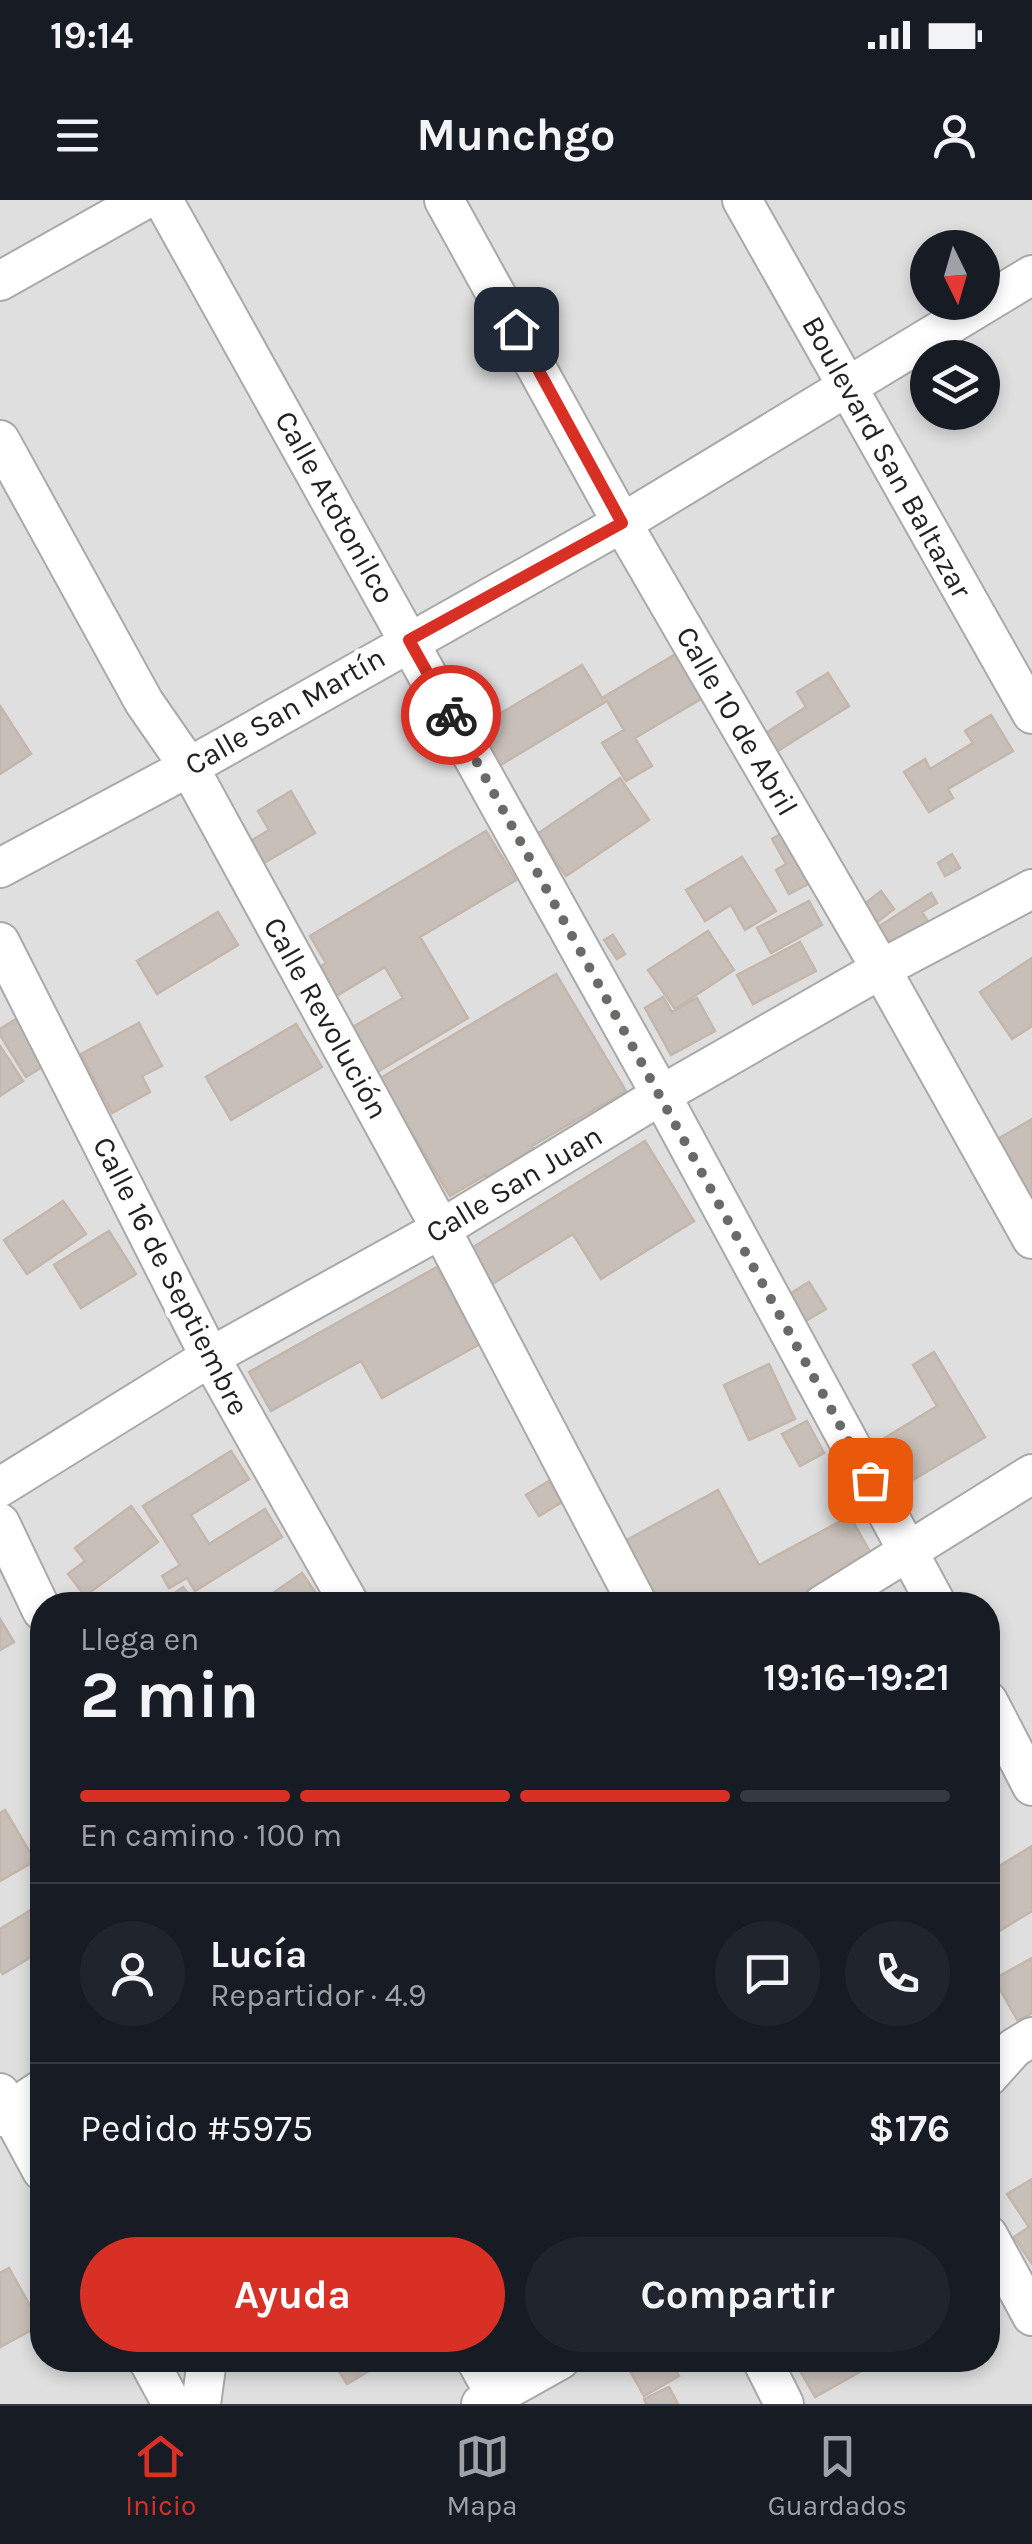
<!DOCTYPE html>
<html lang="es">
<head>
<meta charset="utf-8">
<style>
  :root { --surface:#171b24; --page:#20242c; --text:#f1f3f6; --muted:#9ea1a6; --line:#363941; --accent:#d93025 }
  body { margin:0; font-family:Karla,sans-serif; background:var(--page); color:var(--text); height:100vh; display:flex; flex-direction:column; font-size:38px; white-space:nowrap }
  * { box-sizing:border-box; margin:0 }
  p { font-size:32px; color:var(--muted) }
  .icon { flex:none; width:55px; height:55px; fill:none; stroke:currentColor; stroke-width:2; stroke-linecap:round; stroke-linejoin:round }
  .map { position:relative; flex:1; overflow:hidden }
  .details { position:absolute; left:30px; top:1392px; width:970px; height:780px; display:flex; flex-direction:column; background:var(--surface); border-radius:40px; box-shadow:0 5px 15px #0003 }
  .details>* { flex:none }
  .needle { width:65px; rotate:175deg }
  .controls { position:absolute; left:910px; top:30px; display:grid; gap:20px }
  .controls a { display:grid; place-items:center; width:90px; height:90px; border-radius:50%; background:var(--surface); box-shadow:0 5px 15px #0003; font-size:50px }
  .pin { position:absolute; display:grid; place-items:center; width:85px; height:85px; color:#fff; margin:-42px; border-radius:20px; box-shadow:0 5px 15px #0006 }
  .courier { position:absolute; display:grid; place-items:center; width:100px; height:100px; margin:-50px; border:8px solid #d93025; border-radius:50%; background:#fff; color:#222; box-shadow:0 2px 12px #0007 }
  .overview em { font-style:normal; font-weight:700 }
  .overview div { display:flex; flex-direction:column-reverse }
  .overview { display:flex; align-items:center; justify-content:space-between; height:170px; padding:0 50px }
  h1 { font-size:65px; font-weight:700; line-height:75px }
  .bar { display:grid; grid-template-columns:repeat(4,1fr); gap:15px 10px; align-content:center; height:120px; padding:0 50px }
  .bar i { height:12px; border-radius:8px; background:var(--line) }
  .bar .current { background:var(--accent) }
  .bar p { grid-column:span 4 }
  .line { display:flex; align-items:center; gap:25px; padding:0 50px; border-top:2px solid var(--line) }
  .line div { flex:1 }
  .round { display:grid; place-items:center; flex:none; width:105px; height:105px; border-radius:52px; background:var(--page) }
  .cta { display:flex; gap:20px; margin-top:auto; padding:20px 50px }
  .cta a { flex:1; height:115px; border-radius:60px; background:var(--accent); color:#fff; font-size:40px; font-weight:700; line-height:115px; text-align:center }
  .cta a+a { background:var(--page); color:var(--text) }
  .status { display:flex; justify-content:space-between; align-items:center; height:70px; padding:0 50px; background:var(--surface); direction:ltr }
  .status svg { height:28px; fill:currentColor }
  header { display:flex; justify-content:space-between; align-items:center; height:130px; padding:0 50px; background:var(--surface); font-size:45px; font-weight:700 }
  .tabs { display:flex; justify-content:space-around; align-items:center; height:140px; border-top:2px solid var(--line); background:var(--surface); font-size:28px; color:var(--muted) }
  .tabs a { display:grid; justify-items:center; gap:5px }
  .tabs .current { color:var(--accent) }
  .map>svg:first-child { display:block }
  .residential { fill:#e0dfdf; fill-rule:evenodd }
  .building { fill:#c7bfb8; stroke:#c4b6ab; stroke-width:2.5 }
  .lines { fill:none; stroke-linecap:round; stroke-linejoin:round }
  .street-casing { stroke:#a9a9a9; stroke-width:42 }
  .street { stroke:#fff; stroke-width:38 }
  .done { stroke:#6b6a68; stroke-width:10; stroke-dasharray:0 18 }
  .route { stroke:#d93025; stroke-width:12 }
  .labels { text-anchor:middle; stroke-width:10; stroke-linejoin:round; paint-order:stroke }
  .street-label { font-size:30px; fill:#222; stroke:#fff }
</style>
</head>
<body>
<div class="status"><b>19:14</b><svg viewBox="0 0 49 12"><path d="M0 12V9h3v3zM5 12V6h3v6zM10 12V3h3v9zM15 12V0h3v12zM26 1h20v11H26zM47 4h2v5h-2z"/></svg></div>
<header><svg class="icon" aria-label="menu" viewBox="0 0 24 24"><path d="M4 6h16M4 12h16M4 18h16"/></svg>Munchgo<svg class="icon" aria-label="person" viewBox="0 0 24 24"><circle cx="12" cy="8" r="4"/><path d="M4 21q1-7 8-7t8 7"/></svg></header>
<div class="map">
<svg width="1032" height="2204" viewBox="0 0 1032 2204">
  <rect width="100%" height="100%" fill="#f2efe9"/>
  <!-- residential -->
  <path class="residential" d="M0,0H1032V2204H0ZM928,48H982V102H928ZM928,158H982V212H928ZM42,1405H988V2160H42Z"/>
  <!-- building -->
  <path class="building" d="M679,452L706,496L635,538L652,566L626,581L602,543L624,530L607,501L499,566L476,528L582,465L602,498Z
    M828,473L849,506L776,552L764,534L806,507L797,492Z
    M0,506L31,554L0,574Z
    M991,515L1013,551L948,589L953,598L929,612L904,572L925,559L930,569L973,543L965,531Z
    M620,578L649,620L566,676L537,634Z
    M291,591L315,633L257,667L244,645L269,630L258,611Z
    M486,631L516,680L420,737L468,818L372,875L346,831L403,798L385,767L333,798L316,769L326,763L310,736Z
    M784,632L812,682L789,694L776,670L786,664L772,639Z
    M952,654L960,668L945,676L938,663Z
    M742,657L776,711L745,730L731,705L705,721L686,690Z
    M881,691L894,709L871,727L858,709Z
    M931,693L937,703L922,712L929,723L884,752L870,732Z
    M809,701L822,725L771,753L757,728Z
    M218,712L238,745L157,794L137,761Z
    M708,731L734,770L675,809L648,770Z
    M613,735L625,754L617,759L604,740Z
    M800,742L816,771L753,804L737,775Z
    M1032,758V826L1012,839L980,792Z
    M556,774L626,891L532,946L540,958L493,987L486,975L450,996L379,879Z
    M663,797L672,812L697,798L715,831L671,855L645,808Z
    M16,819L45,865L26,877L0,835V829Z
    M139,823L162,866L142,876L150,892L112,913L81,854Z
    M296,824L322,867L231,920L206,877Z
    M0,846L23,881L0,896Z
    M1032,919V1001L996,940Z
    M645,941L694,1021L601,1079L573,1034L489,1086L467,1051Z
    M63,1001L86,1034L27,1074L4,1040Z
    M109,1031L136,1074L81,1108L54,1065Z
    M437,1067L480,1144L382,1198L361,1161L271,1211L249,1172Z
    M809,1082L826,1109L802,1123L785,1097Z
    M934,1152L985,1237L896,1290L870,1247L937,1206L913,1165Z
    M769,1164L795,1219L749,1240L724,1185Z
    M807,1221L824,1253L800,1266L782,1234Z
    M231,1251L249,1279L191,1315L209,1344L265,1309L282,1337L195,1391L187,1378L169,1388L162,1376L180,1365L143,1306Z
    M549,1281L562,1302L539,1316L526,1295Z
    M718,1290L759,1365L850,1316L875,1361L795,1405H660L625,1341Z
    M131,1306L158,1342L85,1396L68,1374L85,1361L75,1348Z
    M302,1373L324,1405H281L273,1393Z
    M183,1387L197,1405H158Z
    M0,1419L14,1442L0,1450Z
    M5,1610L35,1661L0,1681V1613Z
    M1032,1646V1711L988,1738V1673Z
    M42,1703V1750L3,1774L0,1770V1729Z
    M1032,1758V1813L1018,1821L994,1779Z
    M1032,1979V2064L1014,2037L1029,2027L1007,1994Z
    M9,2068L41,2125L0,2147V2073Z
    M332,2160H387L347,2184Z
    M624,2160H670L679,2176L644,2196Z
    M794,2160H881L815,2197Z
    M669,2187L678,2204H646L644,2199Z"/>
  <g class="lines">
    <!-- street casing -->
    <g class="street-casing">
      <path id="street" d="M163,0L661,895L937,1405
        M444,0L622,323L881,769L1032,1039
        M742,0L1032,514
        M0,81L144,0
        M0,240L144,502L189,567L441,1029L638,1405
        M0,668L189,567L622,323L1032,75
        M0,742L210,1157L350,1405
        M0,1287L210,1157L441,1029L661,895L881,769L1032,689
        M0,1323L42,1411
        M822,1405L1032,1274
        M988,1501L1032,1586
        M988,1877L1014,1848L1032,1837
        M0,1893L42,1971
        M0,1917L42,1889
        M988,2035L1032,2116
        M148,2160L172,2204
        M476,2160L500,2204
        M762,2160L784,2204
        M201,2204L207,2160
        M481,2204L560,2160"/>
    </g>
    <!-- street -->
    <use href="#street" class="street"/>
  </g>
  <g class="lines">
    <!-- done -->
    <path class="done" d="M451,515L870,1280"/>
    <!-- route -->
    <path class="route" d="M451,515L409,440L622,323L516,129"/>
  </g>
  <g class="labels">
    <!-- street labels -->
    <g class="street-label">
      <text transform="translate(887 257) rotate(61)" y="10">Boulevard San Baltazar</text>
      <text transform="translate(335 307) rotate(61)" y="10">Calle Atotonilco</text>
      <text transform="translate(285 511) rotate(-30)" y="10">Calle San Martín</text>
      <text transform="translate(737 521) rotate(60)" y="10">Calle 10 de Abril</text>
      <text transform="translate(326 818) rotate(61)" y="10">Calle Revolución</text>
      <text transform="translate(514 984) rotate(-31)" y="10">Calle San Juan</text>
      <text transform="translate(171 1076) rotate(63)" y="10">Calle 16 de Septiembre</text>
    </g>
  </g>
</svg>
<div class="controls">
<a><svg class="needle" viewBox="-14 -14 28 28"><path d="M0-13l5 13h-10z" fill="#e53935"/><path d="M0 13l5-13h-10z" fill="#9ea1a6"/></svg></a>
<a><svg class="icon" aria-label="layers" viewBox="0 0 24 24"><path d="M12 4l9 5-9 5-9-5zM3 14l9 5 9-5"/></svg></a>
</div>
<div class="pin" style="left:870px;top:1280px;background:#ea580c"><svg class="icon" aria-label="bag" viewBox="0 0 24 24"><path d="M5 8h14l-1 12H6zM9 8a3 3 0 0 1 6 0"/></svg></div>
<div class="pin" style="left:516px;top:129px;background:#1f2937"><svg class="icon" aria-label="home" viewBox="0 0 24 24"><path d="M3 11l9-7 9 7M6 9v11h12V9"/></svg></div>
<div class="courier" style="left:451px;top:515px"><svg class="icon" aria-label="bike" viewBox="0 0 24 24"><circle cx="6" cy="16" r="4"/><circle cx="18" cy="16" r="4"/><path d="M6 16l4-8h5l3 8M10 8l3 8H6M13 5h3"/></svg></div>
<section class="details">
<div class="overview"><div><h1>2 min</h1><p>Llega en</p></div><em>19:16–19:21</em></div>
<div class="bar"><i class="current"></i><i class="current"></i><i class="current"></i><i></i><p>En camino · 100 m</p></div>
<div class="line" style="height:180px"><a class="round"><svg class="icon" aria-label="person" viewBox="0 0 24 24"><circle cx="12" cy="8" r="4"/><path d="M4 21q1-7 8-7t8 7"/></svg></a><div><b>Lucía</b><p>Repartidor · 4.9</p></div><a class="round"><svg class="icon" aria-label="chat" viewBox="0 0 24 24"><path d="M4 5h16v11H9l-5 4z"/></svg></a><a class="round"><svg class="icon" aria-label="phone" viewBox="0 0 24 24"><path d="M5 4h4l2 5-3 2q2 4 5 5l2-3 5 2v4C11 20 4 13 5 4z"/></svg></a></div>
<div class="line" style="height:130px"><div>Pedido #5975</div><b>$176</b></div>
<div class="cta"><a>Ayuda</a><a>Compartir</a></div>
</section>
</div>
<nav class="tabs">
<a class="current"><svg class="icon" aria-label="home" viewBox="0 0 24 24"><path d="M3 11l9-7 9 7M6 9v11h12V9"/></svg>Inicio</a>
<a><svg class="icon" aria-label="map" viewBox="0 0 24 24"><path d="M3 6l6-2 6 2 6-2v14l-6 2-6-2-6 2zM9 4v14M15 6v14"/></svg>Mapa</a>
<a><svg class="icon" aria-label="saved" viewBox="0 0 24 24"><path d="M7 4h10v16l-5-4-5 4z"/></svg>Guardados</a>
</nav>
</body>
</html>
